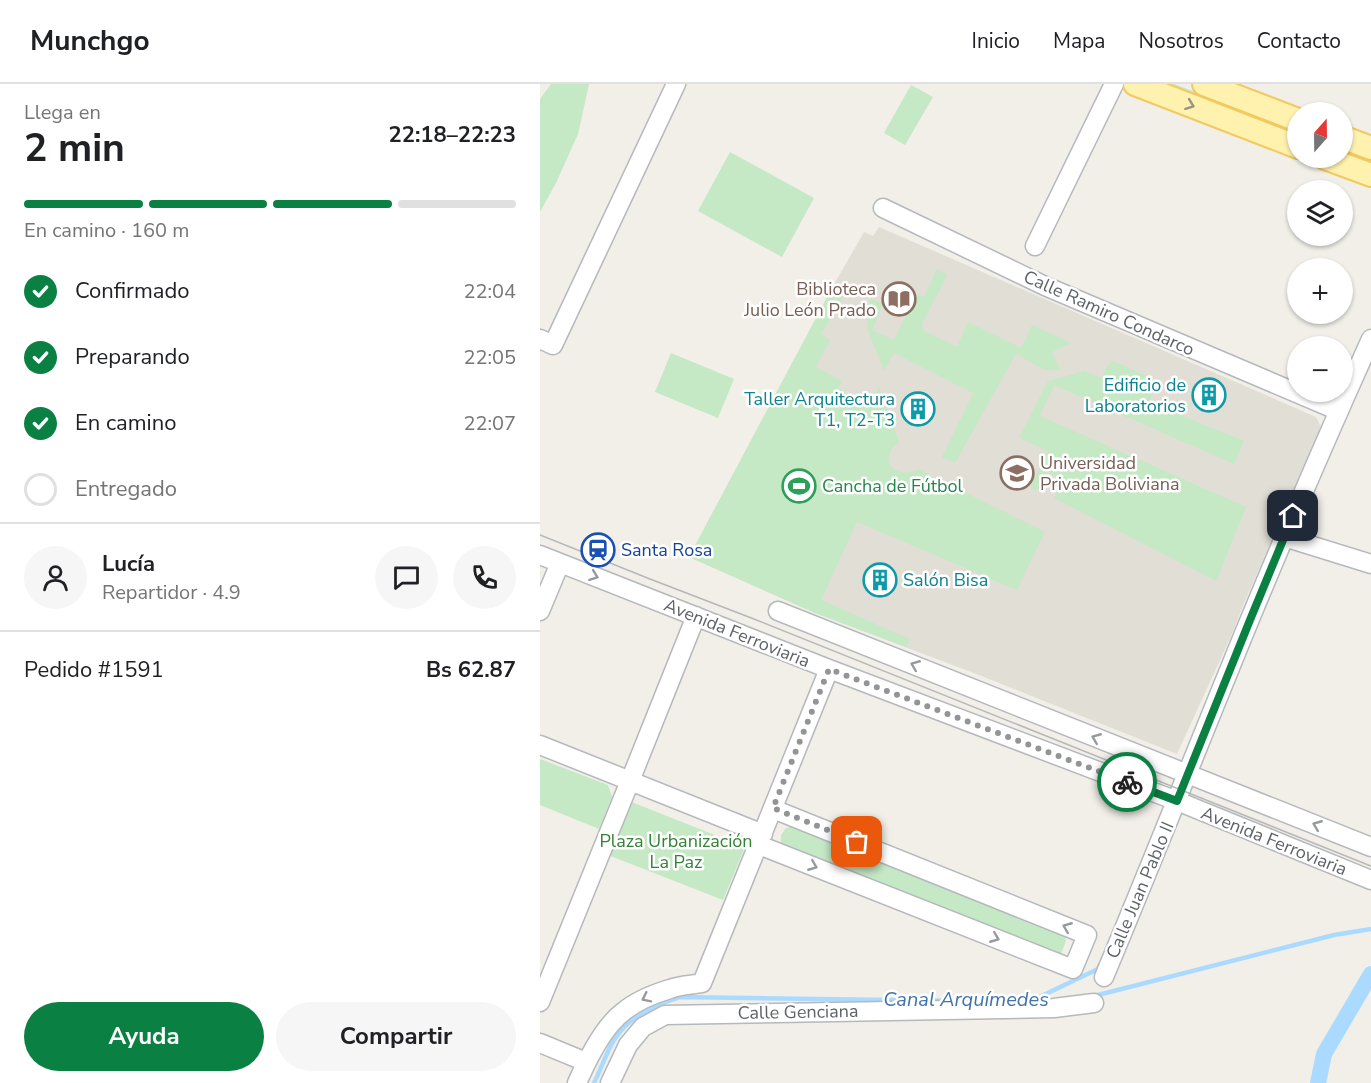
<!DOCTYPE html>
<html lang="es">
<head>
<meta charset="utf-8">
<style>
  :root { --surface:#fff; --page:#f6f6f6; --text:#202124; --muted:#757577; --line:#e0e0e0; --accent:#0b8043 }
  body { margin:0; font-family:"Nunito Sans",sans-serif; background:var(--page); color:var(--text); height:100vh; display:flex; flex-direction:column; font-size:22px; white-space:nowrap }
  * { box-sizing:border-box; margin:0 }
  p { font-size:20px; color:var(--muted) }
  .icon { flex:none; width:33px; height:33px; fill:none; stroke:currentColor; stroke-width:2; stroke-linecap:round; stroke-linejoin:round }
  .map { position:relative; flex:1; overflow:hidden }
  .panel { display:flex; flex-direction:column; background:var(--surface); width:540px }
  .panel>* { flex:none }
  .needle { width:39px; rotate:20deg }
  .fabs { position:absolute; left:747px; top:18px; display:grid; gap:12px }
  .fabs a { display:grid; place-items:center; width:66px; height:66px; border-radius:50%; background:var(--surface); box-shadow:0 2px 4px #0004; font-size:30px }
  .pin { position:absolute; display:grid; place-items:center; width:51px; height:51px; color:#fff; margin:-26px; border-radius:12px; box-shadow:0 3px 9px #0006 }
  .courier { position:absolute; display:grid; place-items:center; width:60px; height:60px; margin:-30px; border:4px solid #0b8043; border-radius:50%; background:#fff; color:#222; box-shadow:0 2px 8px #0007 }
  .headline em { font-style:normal; font-weight:700 }
  .headline div { display:flex; flex-direction:column-reverse }
  .headline { display:flex; align-items:center; justify-content:space-between; height:102px; padding:0 24px }
  h1 { font-size:39px; font-weight:700; line-height:45px }
  .bar { display:grid; grid-template-columns:repeat(4,1fr); gap:9px 6px; align-content:center; height:72px; padding:0 24px }
  .bar i { height:8px; border-radius:4px; background:var(--line) }
  .bar .selected { background:var(--accent) }
  .bar p { grid-column:span 4 }
  .line { display:flex; align-items:center; gap:15px; padding:0 24px; border-top:2px solid var(--line) }
  .line div { flex:1 }
  .round { display:grid; place-items:center; flex:none; width:63px; height:63px; border-radius:32px; background:var(--page) }
  ol { padding:0 24px; list-style:none }
  li { display:flex; align-items:center; gap:18px; height:66px }
  li p { margin-inline-start:auto }
  li .icon { padding:6px; border-radius:50%; background:var(--accent); color:#fff; stroke-width:4 }
  li:last-child { color:var(--muted) }
  li i { width:33px; height:33px; border:3px solid var(--line); border-radius:50% }
  .cta { display:flex; gap:12px; margin-top:auto; padding:12px 24px }
  .cta a { flex:1; height:69px; border-radius:36px; background:var(--accent); color:#fff; font-size:24px; font-weight:700; line-height:69px; text-align:center }
  .cta a+a { background:var(--page); color:var(--text) }
  header { display:flex; align-items:center; gap:36px; box-sizing:border-box; height:84px; padding:0 30px; background:var(--surface); border-bottom:2px solid var(--line) }
  header strong { font-size:28px }
  nav { display:flex; gap:33px; margin-inline-start:auto; font-size:21px }
  main { display:flex; flex:1; min-height:0 }
  .map>svg:first-child { display:block }
  .education { fill:#e1ded6 }
  .green { fill:#c5e8c5 }
  .lines { fill:none; stroke-linecap:round; stroke-linejoin:round }
  .stream { stroke:#aadaff; stroke-width:4.5 }
  .canal { stroke:#aadaff; stroke-width:16 }
  .minor-casing { stroke:#b5b8bc; stroke-width:21 }
  .major-casing { stroke:#f2c960; stroke-width:26 }
  .minor { stroke:#fff; stroke-width:18 }
  .major { stroke:#fff2af; stroke-width:22 }
  .tram { stroke:#b6b7b8; stroke-width:1.5 }
  .oneway { stroke:#979581 }
  .oneway2 { stroke:#979a9d }
  .done { stroke:#929495; stroke-width:6; stroke-dasharray:0 10.8 }
  .route { stroke:#0b8043; stroke-width:8 }
  .labels { text-anchor:middle; stroke-width:5; stroke-linejoin:round; paint-order:stroke }
  .education-label { font-size:18px; fill:#785e54; stroke:#fff; text-anchor:end }
  .street-label { font-size:18px; fill:#5f6368; stroke:#fff }
  .culture-label { font-size:18px; fill:#0d838f; stroke:#fff; text-anchor:end }
  .leisure-label { font-size:18px; fill:#27864d; stroke:#fff; text-anchor:start }
  .transit-label { font-size:18px; fill:#164399; stroke:#fff; text-anchor:start }
  .park-label { font-size:18px; fill:#348238; stroke:#fff }
  .water-label { font-size:20px; font-style:italic; fill:#4174aa; stroke:#fff }
</style>
</head>
<body>
<header>
<strong>Munchgo</strong>
<nav><a>Inicio</a><a>Mapa</a><a>Nosotros</a><a>Contacto</a></nav>
</header>
<main>
<section class="panel">
<div class="headline"><div><h1>2 min</h1><p>Llega en</p></div><em>22:18–22:23</em></div>
<div class="bar"><i class="selected"></i><i class="selected"></i><i class="selected"></i><i></i><p>En camino · 160 m</p></div>
<ol>
<li><svg class="icon" aria-label="check" viewBox="0 0 24 24"><path d="M5 12l5 5 9-10"/></svg>Confirmado<p>22:04</p></li>
<li><svg class="icon" aria-label="check" viewBox="0 0 24 24"><path d="M5 12l5 5 9-10"/></svg>Preparando<p>22:05</p></li>
<li><svg class="icon" aria-label="check" viewBox="0 0 24 24"><path d="M5 12l5 5 9-10"/></svg>En camino<p>22:07</p></li>
<li><i></i>Entregado</li>
</ol>
<div class="line" style="height:108px"><a class="round"><svg class="icon" aria-label="person" viewBox="0 0 24 24"><circle cx="12" cy="8" r="4"/><path d="M4 21q1-7 8-7t8 7"/></svg></a><div><b>Lucía</b><p>Repartidor · 4.9</p></div><a class="round"><svg class="icon" aria-label="chat" viewBox="0 0 24 24"><path d="M4 5h16v11H9l-5 4z"/></svg></a><a class="round"><svg class="icon" aria-label="phone" viewBox="0 0 24 24"><path d="M5 4h4l2 5-3 2q2 4 5 5l2-3 5 2v4C11 20 4 13 5 4z"/></svg></a></div>
<div class="line" style="height:78px"><div>Pedido #1591</div><b>Bs 62.87</b></div>
<div class="cta"><a>Ayuda</a><a>Compartir</a></div>
</section>
<div class="map">
<svg width="831" height="999" viewBox="0 0 831 999">
  <rect width="100%" height="100%" fill="#f1efe8"/>
  <!-- education -->
  <path class="education" d="M339,143L776,333L781,343L704,519L692,550L637,670L439,591L275,529L149,473L292,204L324,148L333,152Z"/>
  <!-- green -->
  <path class="green" d="M11,0H49L38,50L16,99L0,128V15Z
    M608,0H634L757,46V56Z
    M371,1L393,13L365,61L344,49Z
    M190,68L274,114L242,173L158,127Z
    M397,185L407,191L382,240L384,247L417,263L428,238L481,264L492,241L531,259L512,268L520,286H505L476,270L415,379L402,373L433,309L354,269L344,287L327,244L330,214L343,220L332,246L354,256L376,210L384,213Z
    M292,204L304,211L281,250L290,256L276,283L302,297L298,304L329,322L339,303L359,358C347,366 343,383 360,388C367,390 374,387 380,386L505,448L477,506L317,438L281,516L370,555L366,563L275,529L149,473Z
    M131,269L194,295L178,334L115,308Z
    M574,277L617,297L609,318L704,357L694,380L514,301L500,332L706,423L676,497L514,414L523,396L507,388L498,406L490,404L508,367L479,354L508,297L544,287L562,294L567,282Z
    M0,675L68,701L72,713L59,745L0,721Z
    M89,717L205,763L183,816L68,771Z
    M254,742L524,850L526,857L521,870L514,871L241,760V751L246,744Z"/>
  <g class="lines">
    <!-- stream -->
    <path class="stream" d="M554,912L794,851L831,845
      M491,917L558,885L560,881
      M54,999C61,985 66,969 74,956C89,932 114,921 140,913L423,917"/>
    <!-- canal -->
    <path class="canal" d="M778,999L784,970L831,890"/>
    <!-- minor casing -->
    <g class="minor-casing">
      <path id="minor" d="M343,124L505,202L799,327
        M495,162L574,0
        M0,255L13,261L136,0
        M744,453L831,480
        M0,471L289,585L637,717L831,796
        M0,527L20,479
        M238,527L831,763
        M0,661L223,750
        M219,761L533,885L547,851L233,725
        M564,893C614,774 661,654 710,535C749,441 789,348 831,255
        M0,918L90,697L156,532
        M0,959L46,978
        M37,999C47,976 63,943 83,928C96,917 113,910 130,905C140,901 152,901 162,899L289,585
        M70,999L88,961L103,943L125,931L514,924L554,919"/>
    </g>
    <!-- major casing -->
    <g class="major-casing">
      <path id="major" d="M595,0L758,63
        M664,0L758,36
        M802,53L831,64
        M785,74L831,91"/>
    </g>
    <!-- minor -->
    <use href="#minor" class="minor"/>
    <!-- major -->
    <use href="#major" class="major"/>
    <!-- tram -->
    <path class="tram" d="M0,451L110,495L214,535L831,782"/>
  </g>
  <!-- one-way arrows -->
  <defs><path id="oneway-chevron" d="M-2-3.5L2.5 0L-2 3.5" fill="none" stroke-width="1.6" stroke-linecap="round" stroke-linejoin="round" transform="scale(1.5)"/></defs>
  <use class="oneway" href="#oneway-chevron" transform="translate(650 21) rotate(21)"/>
  <g class="oneway2">
    <use href="#oneway-chevron" transform="translate(54 492) rotate(21)"/>
    <use href="#oneway-chevron" transform="translate(375 581) rotate(-158)"/>
    <use href="#oneway-chevron" transform="translate(556 654) rotate(-158)"/>
    <use href="#oneway-chevron" transform="translate(777 741) rotate(-158)"/>
    <use href="#oneway-chevron" transform="translate(273 782) rotate(22)"/>
    <use href="#oneway-chevron" transform="translate(527 843) rotate(-158)"/>
    <use href="#oneway-chevron" transform="translate(455 854) rotate(22)"/>
    <use href="#oneway-chevron" transform="translate(106 914) rotate(154)"/>
  </g>
  <g class="lines">
    <!-- done -->
    <path class="done" d="M317,758L233,724L289,585L587,698"/>
    <!-- route -->
    <path class="route" d="M587,698L637,717L710,536L753,432"/>
  </g>
  <!-- icons -->
  <defs>
    <g id="library-ring" transform="scale(1.725)"><circle r="9.5" fill="#fff" stroke="#8d6e63" stroke-width="1.5"/><path d="M-6-4Q-3-5.5-.7-3.5V5Q-3 3-6 4ZM6-4Q3-5.5 .7-3.5V5Q3 3 6 4Z" fill="#8d6e63"/></g>
    <g id="building-ring" transform="scale(1.725)"><circle r="9.5" fill="#fff" stroke="#0f9aa8" stroke-width="1.5"/><path d="M-4-6H4V6H1V3H-1V6H-4ZM-2.5-4.3h1.7v1.8h-1.7ZM.8-4.3h1.7v1.8H.8ZM-2.5-1h1.7V.8h-1.7ZM.8-1h1.7V.8H.8Z" fill="#0f9aa8"/></g>
    <g id="university-ring" transform="scale(1.725)"><circle r="9.5" fill="#fff" stroke="#8d6e63" stroke-width="1.5"/><path d="M0-5L7-2L0 1L-7-2ZM-4 1L0 2.5L4 1V4Q0 6-4 4Z" fill="#8d6e63"/></g>
    <g id="stadium-ring" transform="scale(1.725)"><circle r="9.5" fill="#fff" stroke="#2e9e5b" stroke-width="1.5"/><path d="M0-5a6.5 5 0 1 0 0 10a6.5 5 0 1 0 0-10ZM-3.5-1.8h7v3.6h-7Z" fill="#2e9e5b"/></g>
    <g id="station-ring" transform="scale(1.725)"><circle r="9.5" fill="#fff" stroke="#1a4fb4" stroke-width="1.5"/><path d="M-3-6H3Q5-6 5-4V2Q5 4 3 4L4.5 6H3L1.5 4h-3L-3 6H-4.5L-3 4Q-5 4-5 2V-4Q-5-6-3-6ZM-3.5-4v3h7v-3ZM-3.5 1v1.5H-2V1ZM2 1v1.5H3.5V1Z" fill="#1a4fb4"/></g>
  </defs>
  <g fill-rule="evenodd">
    <use href="#library-ring" x="359" y="215"/>
    <use href="#building-ring" x="669" y="311"/>
    <use href="#building-ring" x="378" y="325"/>
    <use href="#university-ring" x="477" y="389"/>
    <use href="#stadium-ring" x="259" y="402"/>
    <use href="#station-ring" x="58" y="466"/>
    <use href="#building-ring" x="340" y="496"/>
  </g>
  <g class="labels">
    <!-- education labels -->
    <g class="education-label">
      <text x="336" y="211">Biblioteca<tspan x="336" dy="21">Julio León Prado</tspan></text>
      <text x="500" y="385" text-anchor="start">Universidad<tspan x="500" dy="21">Privada Boliviana</tspan></text>
    </g>
    <!-- street labels -->
    <g class="street-label">
      <text transform="translate(569 229) rotate(24)" y="6">Calle Ramiro Condarco</text>
      <text transform="translate(197 549) rotate(22)" y="6">Avenida Ferroviaria</text>
      <text transform="translate(734 757) rotate(22)" y="6">Avenida Ferroviaria</text>
      <text transform="translate(600 806) rotate(-67)" y="6">Calle Juan Pablo II</text>
      <text transform="translate(258 928) rotate(-1)" y="6">Calle Genciana</text>
    </g>
    <!-- culture labels -->
    <g class="culture-label">
      <text x="646" y="307">Edificio de<tspan x="646" dy="21">Laboratorios</tspan></text>
      <text x="355" y="321">Taller Arquitectura<tspan x="355" dy="21">T1, T2-T3</tspan></text>
      <text x="363" y="502" text-anchor="start">Salón Bisa</text>
    </g>
    <!-- leisure labels -->
    <g class="leisure-label">
      <text x="282" y="408">Cancha de Fútbol</text>
    </g>
    <!-- transit labels -->
    <g class="transit-label">
      <text x="81" y="472">Santa Rosa</text>
    </g>
    <!-- park labels -->
    <g class="park-label">
      <text x="136" y="763">Plaza Urbanización<tspan x="136" dy="21">La Paz</tspan></text>
    </g>
    <!-- water labels -->
    <g class="water-label">
      <text x="426" y="922">Canal Arquímedes</text>
    </g>
  </g>
</svg>
<div class="fabs">
<a><svg class="needle" viewBox="-14 -14 28 28"><path d="M0-13l5 13h-10z" fill="#e53935"/><path d="M0 13l5-13h-10z" fill="#757577"/></svg></a>
<a><svg class="icon" aria-label="layers" viewBox="0 0 24 24"><path d="M12 4l9 5-9 5-9-5zM3 14l9 5 9-5"/></svg></a>
<a>+</a>
<a>−</a>
</div>
<div class="pin" style="left:317px;top:758px;background:#ea580c"><svg class="icon" aria-label="bag" viewBox="0 0 24 24"><path d="M5 8h14l-1 12H6zM9 8a3 3 0 0 1 6 0"/></svg></div>
<div class="pin" style="left:753px;top:432px;background:#1f2937"><svg class="icon" aria-label="home" viewBox="0 0 24 24"><path d="M3 11l9-7 9 7M6 9v11h12V9"/></svg></div>
<div class="courier" style="left:587px;top:698px"><svg class="icon" aria-label="bike" viewBox="0 0 24 24"><circle cx="6" cy="16" r="4"/><circle cx="18" cy="16" r="4"/><path d="M6 16l4-8h5l3 8M10 8l3 8H6M13 5h3"/></svg></div>
</div>
</main>
</body>
</html>
